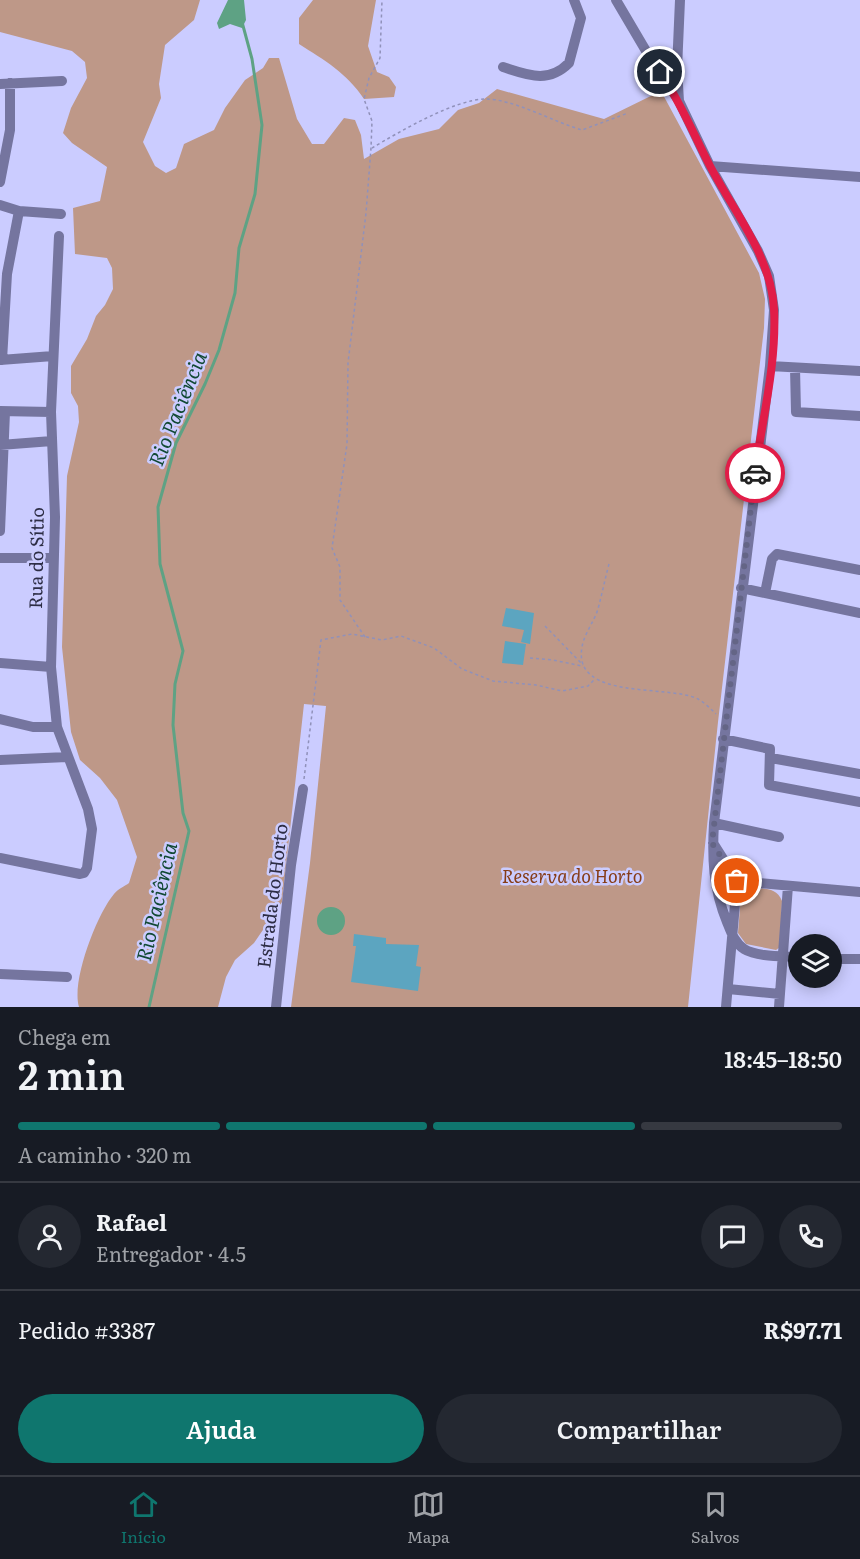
<!DOCTYPE html>
<html lang="pt">
<head>
<meta charset="utf-8">
<style>
  :root { --surface:#171b24; --page:#242831; --text:#f1f3f6; --muted:#9ea1a6; --line:#363941; --accent:#0f766e }
  body { margin:0; font-family:Literata,serif; background:var(--page); color:var(--text); height:100vh; display:flex; flex-direction:column; font-size:22px; white-space:nowrap }
  * { box-sizing:border-box; margin:0 }
  p { font-size:20px; color:var(--muted) }
  .icon { flex:none; width:33px; height:33px; fill:none; stroke:currentColor; stroke-width:2; stroke-linecap:round; stroke-linejoin:round }
  .map { position:relative; height:1007px; overflow:hidden }
  .sheet { display:flex; flex-direction:column; background:var(--surface); flex:1 }
  .sheet>* { flex:none }
  .fabs { position:absolute; left:788px; top:934px; display:grid; gap:12px }
  .fabs a { display:grid; place-items:center; width:54px; height:54px; border-radius:50%; background:var(--surface); box-shadow:0 3px 15px #0003; font-size:30px }
  .pin { position:absolute; display:grid; place-items:center; width:51px; height:51px; color:#fff; margin:-26px; border:3px solid #fff; border-radius:50%; box-shadow:0 2px 6px #0007 }
  .courier { position:absolute; display:grid; place-items:center; width:60px; height:60px; margin:-30px; border:4px solid #e11d48; border-radius:50%; background:#fff; color:#222; box-shadow:0 2px 8px #0007 }
  .overview em { font-style:normal; font-weight:600 }
  .overview div { display:flex; flex-direction:column-reverse }
  .overview { display:flex; align-items:center; justify-content:space-between; height:102px; padding:0 18px }
  h1 { font-size:39px; font-weight:600; line-height:45px }
  .bar { display:grid; grid-template-columns:repeat(4,1fr); gap:9px 6px; align-content:center; height:72px; padding:0 18px }
  .bar i { height:8px; border-radius:4px; background:var(--line) }
  .bar .current { background:var(--accent) }
  .bar p { grid-column:span 4 }
  .line { display:flex; align-items:center; gap:15px; padding:0 18px; border-top:2px solid var(--line) }
  .line div { flex:1 }
  .round { display:grid; place-items:center; flex:none; width:63px; height:63px; border-radius:32px; background:var(--page) }
  .button { display:flex; gap:12px; margin-top:auto; padding:12px 18px }
  .button a { flex:1; height:69px; border-radius:36px; background:var(--accent); color:#fff; font-size:24px; font-weight:600; line-height:69px; text-align:center }
  .button a+a { background:var(--page); color:var(--text) }
  .dock { display:flex; justify-content:space-around; align-items:center; height:84px; border-top:2px solid var(--line); background:var(--surface); font-size:16px; color:var(--muted) }
  .dock a { display:grid; justify-items:center; gap:3px }
  .dock .current { color:var(--accent) }
  .map>svg:first-child { display:block }
  .green { fill:#be9888 }
  .water { fill:#5ea284 }
  .lines { fill:none; stroke-linecap:round; stroke-linejoin:round }
  .stream { stroke:#5ea284; stroke-width:3 }
  .building { fill:#5ca5c0 }
  .path { stroke:#9091ba; stroke-width:1.5; stroke-dasharray:3 3; stroke-linecap:butt }
  .minor { stroke:#75759f; stroke-width:10 }
  .done { stroke:#646586; stroke-width:6; stroke-dasharray:0 10.8 }
  .route { stroke:#e11d48; stroke-width:8 }
  .labels { text-anchor:middle; stroke-width:5; stroke-linejoin:round; paint-order:stroke }
  .street-label { font-size:18px; fill:#2d2d45; stroke:#cbccff }
  .park-label { font-size:18px; font-style:italic; fill:#863c17; stroke:#cbccff }
  .water-label { font-size:20px; font-style:italic; fill:#114934; stroke:#cbccff }
</style>
</head>
<body>
<div class="map">
<svg width="860" height="1007" viewBox="0 0 860 1007">
  <rect width="100%" height="100%" fill="#cbccff"/>
  <!-- green -->
  <path class="green" d="M0,0H200L194,20L165,45L159,84L161,98L143,142L155,166L166,173L176,168L184,144L214,130L225,108L245,80L263,68L269,58H279L297,119L312,144H324L344,118L355,120L361,135L364,159L399,139L439,129L458,110L479,103L497,89L604,119L661,91L759,273L765,299L764,328L718,722L688,1007H291L310,863L326,706L304,704L282,902L254,943L235,960L226,977L218,1007H79C71,981 97,914 114,894C118,889 125,886 129,883L137,857L117,800L100,778L80,760L71,732L62,647L67,476L79,422L78,406L71,393V366L87,339L96,316L105,305L113,289L112,268L107,258L75,254L73,208L100,201L107,167L72,143L63,133L71,108L87,78L85,62L72,51L0,32Z
    M313,0H376L368,46L377,72L389,77L396,87L394,97L364,99C347,73 324,60 299,44V18Z
    M749,888C763,889 776,886 782,901L780,947L776,950L746,944L738,933L741,895L743,890Z"/>
  <!-- water -->
  <path class="water" d="M228,0H244L246,20L242,28L230,24L219,29L217,23Z
    M317 921a14 14 0 1 1 28 0a14 14 0 1 1-28 0Z"/>
  <g class="lines">
    <!-- stream -->
    <path class="stream" d="M149,1007L189,831L183,813L173,725L175,684L183,651L160,564L158,507L176,443L205,384L219,350L235,293L239,248L255,194L262,125L252,59L242,22"/>
  </g>
  <!-- building -->
  <path class="building" d="M506,608L534,613L530,644L521,642L524,630L502,626Z
    M505,641L526,644L523,665L502,663Z
    M354,934L386,938V944L419,945L416,966L421,967L418,991L351,982L356,946H353Z"/>
  <g class="lines">
    <!-- path -->
    <path class="path" d="M372,148C399,132 455,99 486,99C513,99 554,122 582,130L628,113
      M609,564C605,579 602,594 598,609C594,622 584,634 582,647C572,701 668,684 698,699C705,703 711,709 716,714
      M545,626L583,665
      M365,637L340,600V567L332,548L347,444L348,363L366,213L371,148L372,121L364,99L369,78L380,58L382,0
      M530,658L553,660L582,666
      M304,779L321,640L352,634L382,640L401,636L434,648L462,669L493,681L536,685L562,691L588,686L595,679"/>
    <!-- minor -->
    <path class="minor" d="M616,0L649,56L679,101
      M680,0L677,69L679,101L710,166L758,251L769,276L774,310L770,366L714,823C712,858 713,888 727,922C731,932 734,942 744,949C757,957 782,956 798,957
      M503,67C528,75 548,84 569,63L581,18L574,0
      M0,84L62,81
      M710,166L860,177
      M0,182L10,130V83
      M0,205L19,211L61,214
      M0,360L53,356
      M2,360L7,274L19,211
      M770,366L860,371
      M795,368L796,412L860,416
      M0,411L51,412
      M0,445L52,441
      M0,531L5,412
      M0,558H53
      M741,588L860,613
      M765,593L772,559L777,554L860,570
      M0,663L51,667
      M0,719L33,727H57
      M723,739L770,749L769,785L860,802
      M771,758L860,774
      M0,760L67,757
      M714,823L779,837
      M713,843L737,881L860,892
      M0,858L80,874L84,873L87,868L92,829L88,809L57,727L51,667L55,517L51,412L59,236
      M831,959H860
      M0,974L67,977
      M728,989L780,994
      M276,1007L291,865L303,789
      M726,1007L737,881
      M779,1007L788,886"/>
  </g>
  <g class="lines">
    <!-- done -->
    <path class="done" d="M737,881L712,843L755,473"/>
    <!-- route -->
    <path class="route" d="M660,72C680,101 693,133 709,164C733,211 771,255 774,309C777,363 762,420 755,473"/>
  </g>
  <g class="labels">
    <!-- street labels -->
    <g class="street-label">
      <text transform="translate(37 558) rotate(-89)" y="6">Rua do Sítio</text>
      <text transform="translate(273 896) rotate(-83)" y="6">Estrada do Horto</text>
    </g>
    <!-- park labels -->
    <g class="park-label">
      <text x="572" y="883">Reserva do Horto</text>
    </g>
    <!-- water labels -->
    <g class="water-label">
      <text transform="translate(178 409) rotate(-68)" y="7">Rio Paciência</text>
      <text transform="translate(157 902) rotate(-77)" y="7">Rio Paciência</text>
    </g>
  </g>
</svg>
<div class="fabs">
<a><svg class="icon" aria-label="layers" viewBox="0 0 24 24"><path d="M12 4l9 5-9 5-9-5zM3 14l9 5 9-5"/></svg></a>
</div>
<div class="pin" style="left:737px;top:881px;background:#ea580c"><svg class="icon" aria-label="bag" viewBox="0 0 24 24"><path d="M5 8h14l-1 12H6zM9 8a3 3 0 0 1 6 0"/></svg></div>
<div class="pin" style="left:660px;top:72px;background:#1f2937"><svg class="icon" aria-label="home" viewBox="0 0 24 24"><path d="M3 11l9-7 9 7M6 9v11h12V9"/></svg></div>
<div class="courier" style="left:755px;top:473px"><svg class="icon" aria-label="car" viewBox="0 0 24 24"><path d="M5 17H2v-5l4-1 3-4h7l3 4 3 1v5h-3M9 17h6M6 11h13"/><circle cx="7" cy="17" r="2"/><circle cx="17" cy="17" r="2"/></svg></div>
</div>
<section class="sheet">
<div class="overview"><div><h1>2 min</h1><p>Chega em</p></div><em>18:45–18:50</em></div>
<div class="bar"><i class="current"></i><i class="current"></i><i class="current"></i><i></i><p>A caminho · 320 m</p></div>
<div class="line" style="height:108px"><a class="round"><svg class="icon" aria-label="person" viewBox="0 0 24 24"><circle cx="12" cy="8" r="4"/><path d="M4 21q1-7 8-7t8 7"/></svg></a><div><b>Rafael</b><p>Entregador · 4.5</p></div><a class="round"><svg class="icon" aria-label="chat" viewBox="0 0 24 24"><path d="M4 5h16v11H9l-5 4z"/></svg></a><a class="round"><svg class="icon" aria-label="phone" viewBox="0 0 24 24"><path d="M5 4h4l2 5-3 2q2 4 5 5l2-3 5 2v4C11 20 4 13 5 4z"/></svg></a></div>
<div class="line" style="height:78px"><div>Pedido #3387</div><b>R$97.71</b></div>
<div class="button"><a>Ajuda</a><a>Compartilhar</a></div>
</section>
<nav class="dock">
<a class="current"><svg class="icon" aria-label="home" viewBox="0 0 24 24"><path d="M3 11l9-7 9 7M6 9v11h12V9"/></svg>Início</a>
<a><svg class="icon" aria-label="map" viewBox="0 0 24 24"><path d="M3 6l6-2 6 2 6-2v14l-6 2-6-2-6 2zM9 4v14M15 6v14"/></svg>Mapa</a>
<a><svg class="icon" aria-label="saved" viewBox="0 0 24 24"><path d="M7 4h10v16l-5-4-5 4z"/></svg>Salvos</a>
</nav>
</body>
</html>
